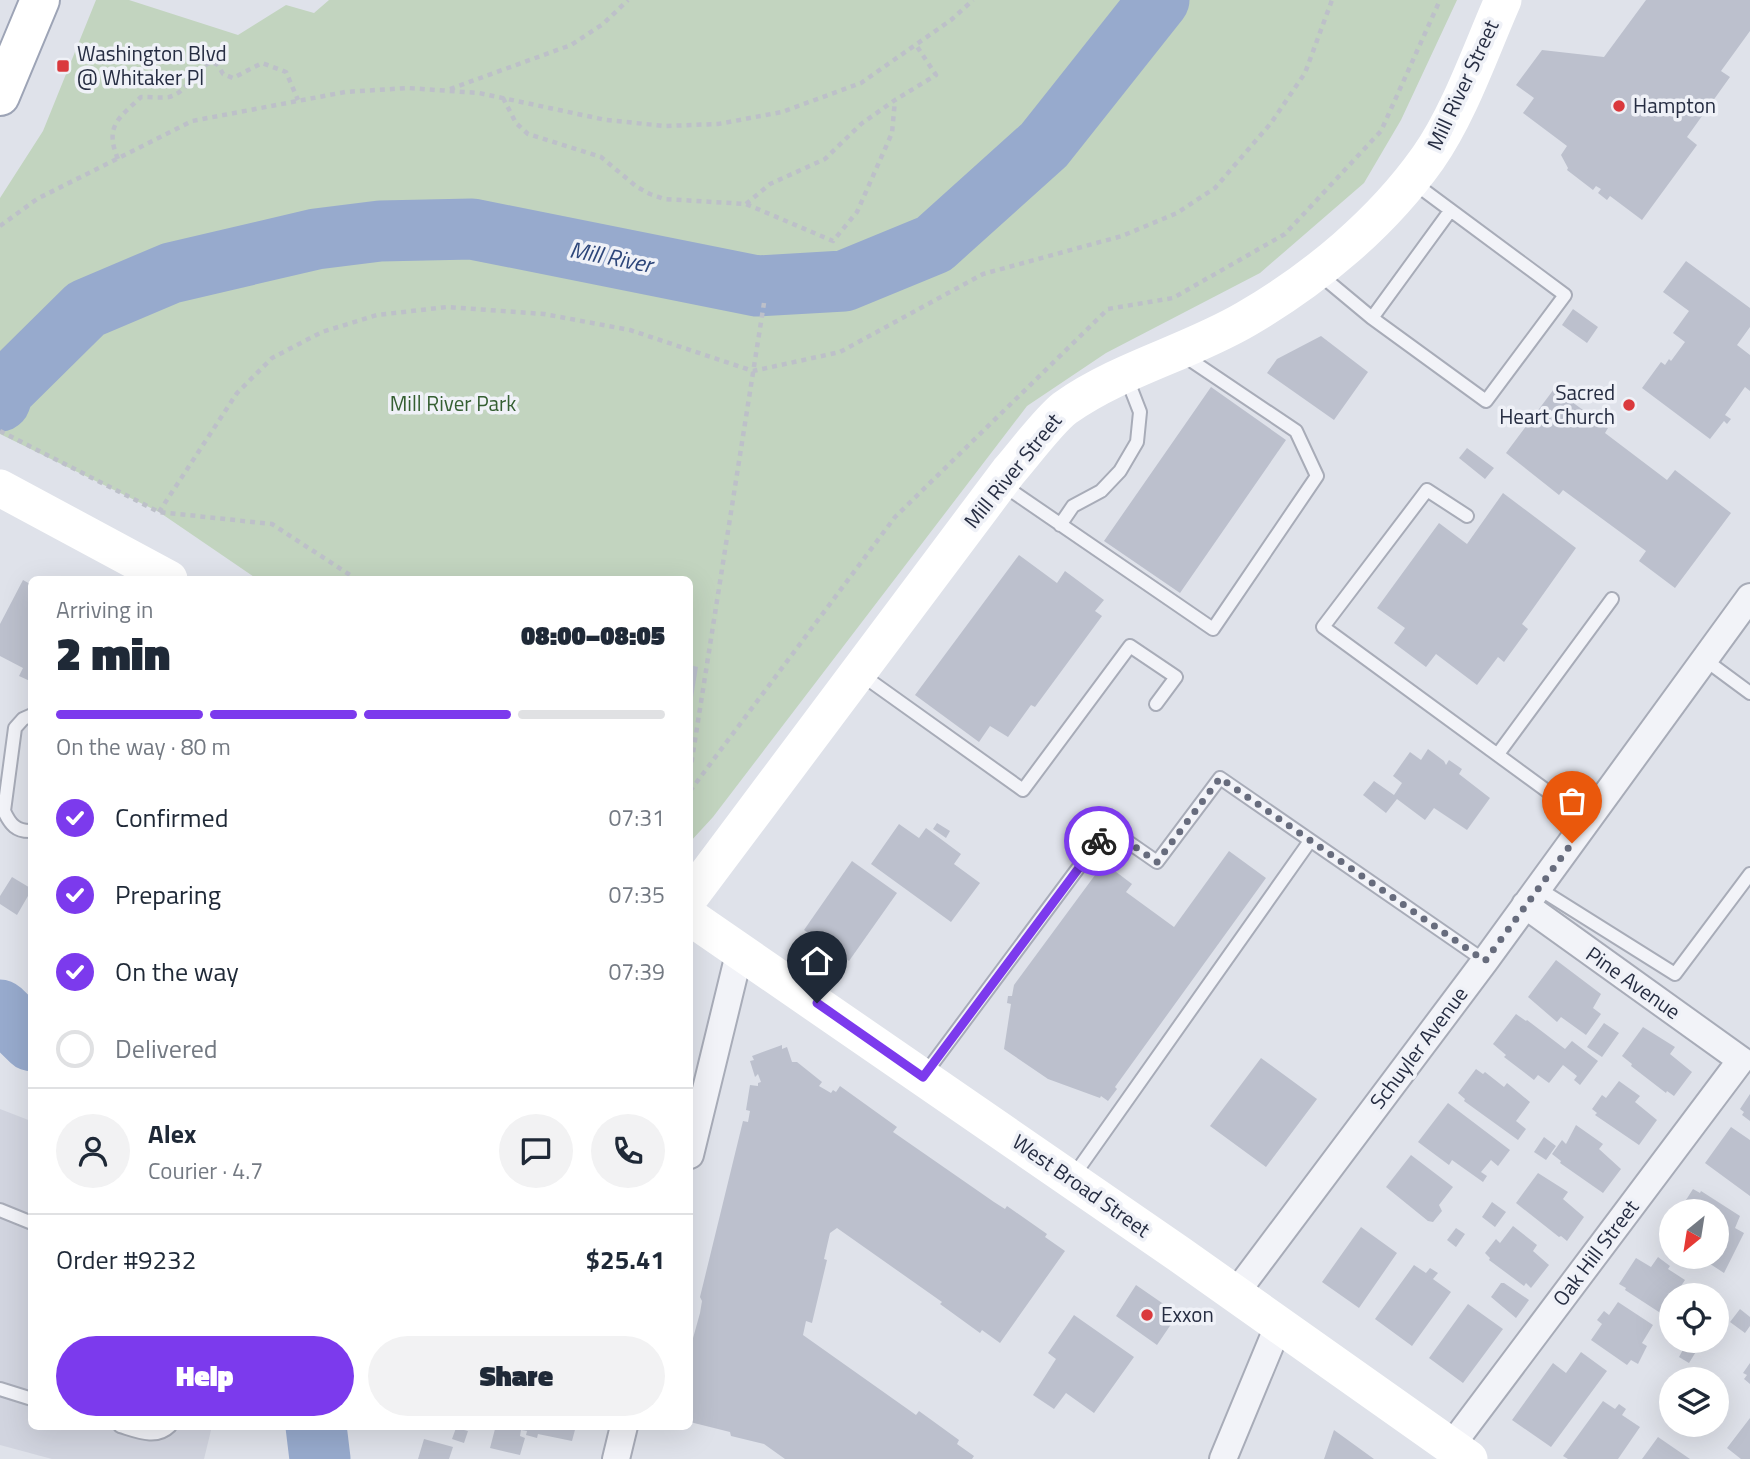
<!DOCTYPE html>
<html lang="en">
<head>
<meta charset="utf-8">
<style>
  :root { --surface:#fff; --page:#f2f2f3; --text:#1f2937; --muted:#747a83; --line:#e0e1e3; --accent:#7c3aed }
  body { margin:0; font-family:"Titillium Web",sans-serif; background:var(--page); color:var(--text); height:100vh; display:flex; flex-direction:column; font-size:26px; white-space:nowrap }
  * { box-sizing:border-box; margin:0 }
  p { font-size:23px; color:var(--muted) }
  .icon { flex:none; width:38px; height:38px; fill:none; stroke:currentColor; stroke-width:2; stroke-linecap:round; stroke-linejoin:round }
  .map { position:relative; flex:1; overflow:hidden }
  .drawer { position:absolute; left:28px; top:576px; width:665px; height:854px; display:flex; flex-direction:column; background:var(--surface); border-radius:10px; box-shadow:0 7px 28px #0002 }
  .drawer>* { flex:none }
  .needle { width:46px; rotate:210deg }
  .fabs { position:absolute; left:1659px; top:1199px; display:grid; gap:14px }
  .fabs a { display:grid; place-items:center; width:70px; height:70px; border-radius:50%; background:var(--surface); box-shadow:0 7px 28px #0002; font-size:35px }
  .pin { position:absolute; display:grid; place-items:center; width:60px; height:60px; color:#fff; margin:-72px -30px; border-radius:50% 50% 50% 0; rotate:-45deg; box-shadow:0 0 7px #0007 }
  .pin .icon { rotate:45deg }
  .courier { position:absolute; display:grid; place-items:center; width:70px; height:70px; margin:-35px; border:5px solid #7c3aed; border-radius:50%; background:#fff; color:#222; box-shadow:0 2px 9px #0007 }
  .headline em { font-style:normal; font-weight:800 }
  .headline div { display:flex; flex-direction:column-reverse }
  .headline { display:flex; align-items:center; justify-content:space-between; height:119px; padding:0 28px }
  h1 { font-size:46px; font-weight:800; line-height:52px }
  .bar { display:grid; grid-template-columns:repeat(4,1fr); gap:10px 7px; align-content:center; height:84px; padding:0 28px }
  .bar i { height:9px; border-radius:5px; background:var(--line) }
  .bar .on { background:var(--accent) }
  .bar p { grid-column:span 4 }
  .line { display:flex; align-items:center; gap:18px; padding:0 28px; border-top:2px solid var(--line) }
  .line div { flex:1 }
  .round { display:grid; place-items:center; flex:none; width:74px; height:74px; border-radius:37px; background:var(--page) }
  ol { padding:0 28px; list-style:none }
  li { display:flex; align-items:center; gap:21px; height:77px }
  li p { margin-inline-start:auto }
  li .icon { padding:7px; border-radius:50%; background:var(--accent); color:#fff; stroke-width:4 }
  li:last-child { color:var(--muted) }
  li i { width:38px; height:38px; border:4px solid var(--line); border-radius:50% }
  .cta { display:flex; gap:14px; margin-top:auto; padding:14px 28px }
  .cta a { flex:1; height:80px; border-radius:42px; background:var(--accent); color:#fff; font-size:28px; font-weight:800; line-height:80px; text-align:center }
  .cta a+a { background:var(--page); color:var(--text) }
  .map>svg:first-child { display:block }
  .built { fill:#d1d4df }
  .green { fill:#c2d4bf }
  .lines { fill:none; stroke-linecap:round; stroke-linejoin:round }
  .river { stroke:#97aacd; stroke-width:61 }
  .building { fill:#bcc0cd }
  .lane-casing { stroke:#a8acb8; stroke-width:16 }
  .street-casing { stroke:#a8acb8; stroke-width:30 }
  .primary-casing { stroke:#9da4b6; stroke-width:42 }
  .path { stroke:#bdc0c9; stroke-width:4.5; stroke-dasharray:5 5; stroke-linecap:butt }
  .lane { stroke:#f2f3f8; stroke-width:12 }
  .street { stroke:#f2f3f8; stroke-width:26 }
  .secondary { stroke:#fff; stroke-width:37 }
  .primary { stroke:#fff; stroke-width:38 }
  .done { stroke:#676c7d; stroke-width:7; stroke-dasharray:0 12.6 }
  .route { stroke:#7c3aed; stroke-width:9 }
  .poi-dot { fill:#da393d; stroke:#eff1f7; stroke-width:2.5 }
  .labels { text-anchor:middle; stroke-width:7; stroke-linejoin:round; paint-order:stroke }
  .poi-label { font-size:21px; fill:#262d42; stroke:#eff1f7; text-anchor:start }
  .street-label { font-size:21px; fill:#262d42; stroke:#eff1f7 }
  .park-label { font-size:21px; fill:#355f32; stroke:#eff1f7 }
  .water-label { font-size:23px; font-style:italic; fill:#2d467a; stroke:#eff1f7 }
</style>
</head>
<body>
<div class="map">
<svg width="1750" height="1459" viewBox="0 0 1750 1459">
  <rect width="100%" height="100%" fill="#dfe2ea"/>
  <!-- built -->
  <path class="built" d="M0,1109L31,1121L32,1426H212L204,1459H52L0,1445Z"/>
  <!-- green -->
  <path class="green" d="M96,0H129L238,35L286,5L314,13L329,0H1457L1401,120L1364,183L1260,273L1106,353L1027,406L713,817L690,842V579H257L159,512L0,434V198L43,131Z"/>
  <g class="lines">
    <!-- river -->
    <path class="river" d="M0,401L4,390L86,309L171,273L316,239L380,231L472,229L757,286L844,281L934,244L1044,145L1159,0
      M0,1010L32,1041
      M316,1426L320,1459"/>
  </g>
  <!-- building -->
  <path class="building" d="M1646,0H1750V31L1721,71L1730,77L1687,137L1697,145L1642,220L1610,196L1607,200L1598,193L1601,189L1596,186L1593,190L1567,170L1568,168L1561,155L1567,146L1523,113L1534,98L1516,85L1542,50L1604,57Z
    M1686,261L1750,308V327L1737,345L1750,355V391L1745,387L1725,415L1731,419L1727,424L1724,421L1710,439L1642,388L1661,362L1665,365L1669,359L1671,361L1685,342L1673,333L1689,311L1663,292Z
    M1573,309L1598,327L1587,343L1562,325Z
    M1321,336L1368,372L1334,420L1267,373L1277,359Z
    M1211,387L1286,440L1180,593L1104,541Z
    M1554,389L1608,428L1605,433L1667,480L1675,470L1731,513L1675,588L1639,561L1646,551L1563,490L1559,495L1506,453Z
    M1467,448L1494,468L1485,479L1459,458Z
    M1503,493L1576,548L1522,624L1528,629L1504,662L1498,657L1477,685L1436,654L1426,667L1394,643L1405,628L1377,608L1439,523L1467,544Z
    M1019,555L1057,583L1065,571L1104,600L1095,611L1102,616L1035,707L1031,705L1008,737L990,726L979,742L915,695Z
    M23,580L32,585V677L30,681L19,676L23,668L0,656V624Z
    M690,665L698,667L691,710H690Z
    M1428,749L1444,761L1446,765L1449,760L1462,769L1459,774L1490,798L1467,830L1434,808L1425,820L1397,799L1386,813L1363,795L1374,781L1394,795L1402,783L1393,776L1410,752L1421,760Z
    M937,823L950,831L946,838L933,829Z
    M899,824L919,838L926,828L961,854L954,864L980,883L951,922L871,864Z
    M1229,851L1266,878L1115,1087L1117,1089L1108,1101L1101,1096L1100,1098L1048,1079L1004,1049L1011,1004L1007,1003L1008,996H1012L1014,985L1098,871L1101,873L1107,865L1132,884L1126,892L1174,927Z
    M852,861L897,893L849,961L804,930Z
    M12,877L32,889L17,915L0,904V896Z
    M1556,960L1601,994L1593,1008L1601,1014L1586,1035L1561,1017L1557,1022L1528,997Z
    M1516,1014L1526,1021L1527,1020L1565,1049L1572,1041L1598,1061L1580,1085L1574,1080L1577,1076L1563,1065L1549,1083L1538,1075L1534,1080L1504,1057L1506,1055L1493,1044Z
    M1604,1023L1619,1033L1602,1057L1587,1047Z
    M1643,1027L1675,1047L1670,1054L1692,1072L1674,1096L1667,1091L1666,1093L1631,1066L1632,1064L1622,1056Z
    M782,1045V1049L787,1047L792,1062H797L822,1082L819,1086L831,1093L833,1090L836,1092L840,1086L897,1127L893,1132L896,1134L994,1202L1005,1209L1007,1206L1047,1234L1045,1237L1065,1251L1000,1343L982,1330L980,1333L940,1304L942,1302L837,1228L830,1233L824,1259L827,1260L812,1323L806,1321L803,1335L916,1415L919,1411L959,1440L957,1444L974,1456L972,1459H785L764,1444L731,1436L730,1432L690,1422V1349L700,1313L702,1301L700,1297L743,1121L748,1122L750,1111L746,1110L750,1085L758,1086V1083L761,1082L758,1074L755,1077L750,1061L754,1060L752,1056Z
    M1261,1058L1317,1099L1266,1167L1210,1126Z
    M1476,1069L1483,1074L1485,1072L1504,1087L1507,1083L1530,1102L1516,1121L1526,1129L1518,1140L1464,1101L1465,1099L1458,1093Z
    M1619,1081L1640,1096L1635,1102L1657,1120L1639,1145L1595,1115L1597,1113L1592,1109L1602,1095L1606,1098Z
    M1750,1094V1121L1742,1115L1744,1112L1740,1109Z
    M1448,1103L1510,1150L1498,1166L1491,1160L1481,1172L1487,1176L1483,1182L1452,1160L1449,1165L1418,1142Z
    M1576,1125L1603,1144L1599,1149L1621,1169L1603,1193L1560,1163L1561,1161L1552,1154L1562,1140L1566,1144Z
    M1731,1127L1750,1140V1196L1705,1163Z
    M1544,1137L1556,1146L1546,1160L1534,1152Z
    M1411,1155L1453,1187L1439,1205L1442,1211L1433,1222L1428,1221L1386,1187Z
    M1538,1173L1568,1192L1563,1199L1584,1217L1567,1241L1561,1236L1559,1237L1516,1203Z
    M1693,1189L1700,1193L1701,1191L1740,1216L1735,1228L1744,1233L1724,1273L1698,1256H1717V1211H1679Z
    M1492,1202L1506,1212L1495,1227L1482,1217Z
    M1513,1226L1537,1245L1533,1251L1549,1265L1531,1288L1526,1283L1524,1286L1489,1260L1490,1258L1485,1253L1496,1239L1500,1243Z
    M1361,1227L1397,1253L1359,1308L1322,1282Z
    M1456,1228L1465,1234L1456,1247L1447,1240Z
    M1658,1257L1670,1266L1668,1269L1685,1280L1675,1295H1671V1309L1667,1307L1662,1314L1625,1290L1626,1288L1619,1284L1636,1258L1651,1267Z
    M1414,1265L1426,1273L1430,1268L1438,1273L1433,1279L1451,1292L1412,1346L1375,1319Z
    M1501,1283H1504L1529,1300L1516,1318L1491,1297Z
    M1136,1285L1178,1314L1157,1345L1116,1316Z
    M1618,1302L1653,1325L1642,1343L1647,1346L1638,1364L1631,1360L1627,1365L1591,1340L1602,1324L1597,1320L1604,1311L1609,1315Z
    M1468,1304L1503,1329L1463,1383L1429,1358Z
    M1740,1309L1750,1317V1326L1745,1333L1730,1322Z
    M1074,1315L1134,1357L1094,1413L1066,1393L1054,1409L1033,1395L1056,1359L1048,1353Z
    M1686,1344L1697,1350L1689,1363L1679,1357Z
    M1581,1352L1607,1371L1551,1447L1512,1420L1553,1363L1566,1373Z
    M1750,1363V1384L1744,1379L1747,1375L1743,1373Z
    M1603,1401L1615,1409L1619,1404L1626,1409L1622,1415L1640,1427L1618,1459H1568L1563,1456Z
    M1750,1418V1459H1741L1727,1448Z
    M489,1426H576L572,1441L538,1434L537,1438L526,1435L527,1431L521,1430L520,1436L525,1438L520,1455L490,1448L495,1429Z
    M456,1428L468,1431L464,1443L452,1439Z
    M1334,1430L1374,1459H1324Z
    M1658,1437L1690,1459H1642Z
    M424,1439L453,1447L449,1459H418Z"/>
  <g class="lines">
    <!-- lane casing -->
    <g class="lane-casing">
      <path id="lane" d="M1318,273L1372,318L1486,401L1565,295L1414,183
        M1372,318L1450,211
        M1003,485L1213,629L1317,476L1296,431L1183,355
        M1467,516L1427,490L1323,627L1588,821
        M1060,525L1073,506L1101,491L1120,471L1137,442L1140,412L1126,376
        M1704,659L1750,693
        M862,675L1023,790L1130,646L1176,677L1156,704
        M32,715L23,719L15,728L4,811C10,824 16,832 32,831
        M1498,754L1612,599
        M1538,888L1675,974L1750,874
        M924,1075L1108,828L1157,862L1220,778L1485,961
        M1072,1178L1310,841
        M0,1210L32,1223
        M0,1389L32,1399
        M120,1426C137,1431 156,1440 170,1426"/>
    </g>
    <!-- street casing -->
    <g class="street-casing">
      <path id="street" d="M690,1155L740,950
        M1235,1294L1485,961L1750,597
        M1451,1446L1741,1060L1525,905
        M616,1459L624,1426
        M1223,1459L1279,1324"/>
    </g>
    <!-- primary casing -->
    <g class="primary-casing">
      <path id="primary" d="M0,96L40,0"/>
    </g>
    <!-- path -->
    <path class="path" d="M450,89L571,45L603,24L628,0
      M503,98L516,123L528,134L601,157L637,187L650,194L664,199L746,204L833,241L857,212L892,133L895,100
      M118,159C104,126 119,118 141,97C150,97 161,98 169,97C189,92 194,68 212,62L218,65L223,74L233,78L262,63L286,72L298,100
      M746,204L770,184L825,159L861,124L895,100L936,75L916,45
      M0,226L37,199L192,121L345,92L408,88L479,93L606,120L665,126L718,124L782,112L861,83L951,20L973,0
      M0,431L159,512L272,524L356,579
      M159,512L237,393L272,358L322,332L377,315L447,307L544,314L630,330L753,371L840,352L983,274L1122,236L1177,213L1215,188L1271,123L1305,73L1332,0
      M690,772L764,303
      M690,791L895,517L1108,309L1173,298L1285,234L1381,131L1440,0"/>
    <!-- lane -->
    <use href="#lane" class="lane"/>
    <!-- street -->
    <use href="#street" class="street"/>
    <!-- secondary -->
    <path class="secondary" d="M0,488L169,579
      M690,897L1009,471C1024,454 1049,420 1065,408C1120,369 1188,353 1246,319C1315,279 1382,223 1428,158C1459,114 1481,50 1503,0
      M690,917L1179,1254L1469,1459"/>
    <!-- primary -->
    <use href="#primary" class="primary"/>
  </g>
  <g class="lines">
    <!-- done -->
    <path class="done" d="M1099,841L1108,828L1157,862L1220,778L1485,961L1572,843"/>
    <!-- route -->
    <path class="route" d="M817,1003L923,1077L1099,841"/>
  </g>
  <!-- markers -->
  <g class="poi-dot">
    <rect x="56" y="59" width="14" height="14" rx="3.5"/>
    <circle cx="1619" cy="106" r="7"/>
    <circle cx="1629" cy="405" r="7"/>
    <circle cx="1147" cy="1315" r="7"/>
  </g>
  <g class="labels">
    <!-- poi labels -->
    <g class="poi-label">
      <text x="77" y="61">Washington Blvd<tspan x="77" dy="24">@ Whitaker Pl</tspan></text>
      <text x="1633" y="113">Hampton</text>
      <text x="1615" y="400" text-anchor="end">Sacred<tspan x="1615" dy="24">Heart Church</tspan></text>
      <text x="1161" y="1322">Exxon</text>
    </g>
    <!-- street labels -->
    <g class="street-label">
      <text transform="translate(1463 85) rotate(-65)" y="7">Mill River Street</text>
      <text transform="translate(1013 471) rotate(-51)" y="7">Mill River Street</text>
      <text transform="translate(1633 983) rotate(35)" y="7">Pine Avenue</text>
      <text transform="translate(1419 1048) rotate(-53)" y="7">Schuyler Avenue</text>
      <text transform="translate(1081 1186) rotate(35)" y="7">West Broad Street</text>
      <text transform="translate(1596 1253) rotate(-53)" y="7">Oak Hill Street</text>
    </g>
    <!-- park labels -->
    <g class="park-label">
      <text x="453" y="411">Mill River Park</text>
    </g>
    <!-- water labels -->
    <g class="water-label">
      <text transform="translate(611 257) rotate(11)" y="8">Mill River</text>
    </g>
  </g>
</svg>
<div class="fabs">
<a><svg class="needle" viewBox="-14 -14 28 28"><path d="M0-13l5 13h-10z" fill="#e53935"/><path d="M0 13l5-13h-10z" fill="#747a83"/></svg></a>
<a><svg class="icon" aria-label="locate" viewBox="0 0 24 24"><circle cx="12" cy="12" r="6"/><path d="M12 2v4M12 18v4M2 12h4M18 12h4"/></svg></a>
<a><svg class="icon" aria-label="layers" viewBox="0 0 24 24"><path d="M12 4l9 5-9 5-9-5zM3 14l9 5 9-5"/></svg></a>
</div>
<div class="pin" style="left:1572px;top:843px;background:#ea580c"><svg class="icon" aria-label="bag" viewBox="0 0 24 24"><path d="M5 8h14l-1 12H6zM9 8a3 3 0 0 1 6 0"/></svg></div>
<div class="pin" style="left:817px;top:1003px;background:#1f2937"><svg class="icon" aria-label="home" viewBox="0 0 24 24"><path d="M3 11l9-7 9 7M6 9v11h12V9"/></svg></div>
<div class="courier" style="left:1099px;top:841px"><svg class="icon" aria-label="bike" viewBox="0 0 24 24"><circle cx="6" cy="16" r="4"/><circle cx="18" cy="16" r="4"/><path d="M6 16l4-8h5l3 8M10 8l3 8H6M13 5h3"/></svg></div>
<section class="drawer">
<div class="headline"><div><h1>2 min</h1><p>Arriving in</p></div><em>08:00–08:05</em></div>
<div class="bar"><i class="on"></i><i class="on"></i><i class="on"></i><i></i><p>On the way · 80 m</p></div>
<ol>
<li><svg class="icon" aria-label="check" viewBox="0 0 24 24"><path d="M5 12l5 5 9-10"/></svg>Confirmed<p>07:31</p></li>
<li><svg class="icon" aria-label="check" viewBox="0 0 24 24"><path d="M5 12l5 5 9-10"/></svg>Preparing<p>07:35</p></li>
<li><svg class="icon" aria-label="check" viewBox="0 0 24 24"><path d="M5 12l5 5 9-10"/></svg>On the way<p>07:39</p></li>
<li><i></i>Delivered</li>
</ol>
<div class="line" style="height:126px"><a class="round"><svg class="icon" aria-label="person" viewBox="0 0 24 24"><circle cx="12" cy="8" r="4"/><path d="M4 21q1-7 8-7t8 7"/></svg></a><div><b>Alex</b><p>Courier · 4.7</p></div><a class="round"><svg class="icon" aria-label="chat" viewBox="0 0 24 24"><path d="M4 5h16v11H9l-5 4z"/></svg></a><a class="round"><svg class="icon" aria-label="phone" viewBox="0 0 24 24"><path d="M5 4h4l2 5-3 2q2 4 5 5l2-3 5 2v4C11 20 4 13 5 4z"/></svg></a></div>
<div class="line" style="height:91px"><div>Order #9232</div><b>$25.41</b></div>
<div class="cta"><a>Help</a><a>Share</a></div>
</section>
</div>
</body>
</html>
